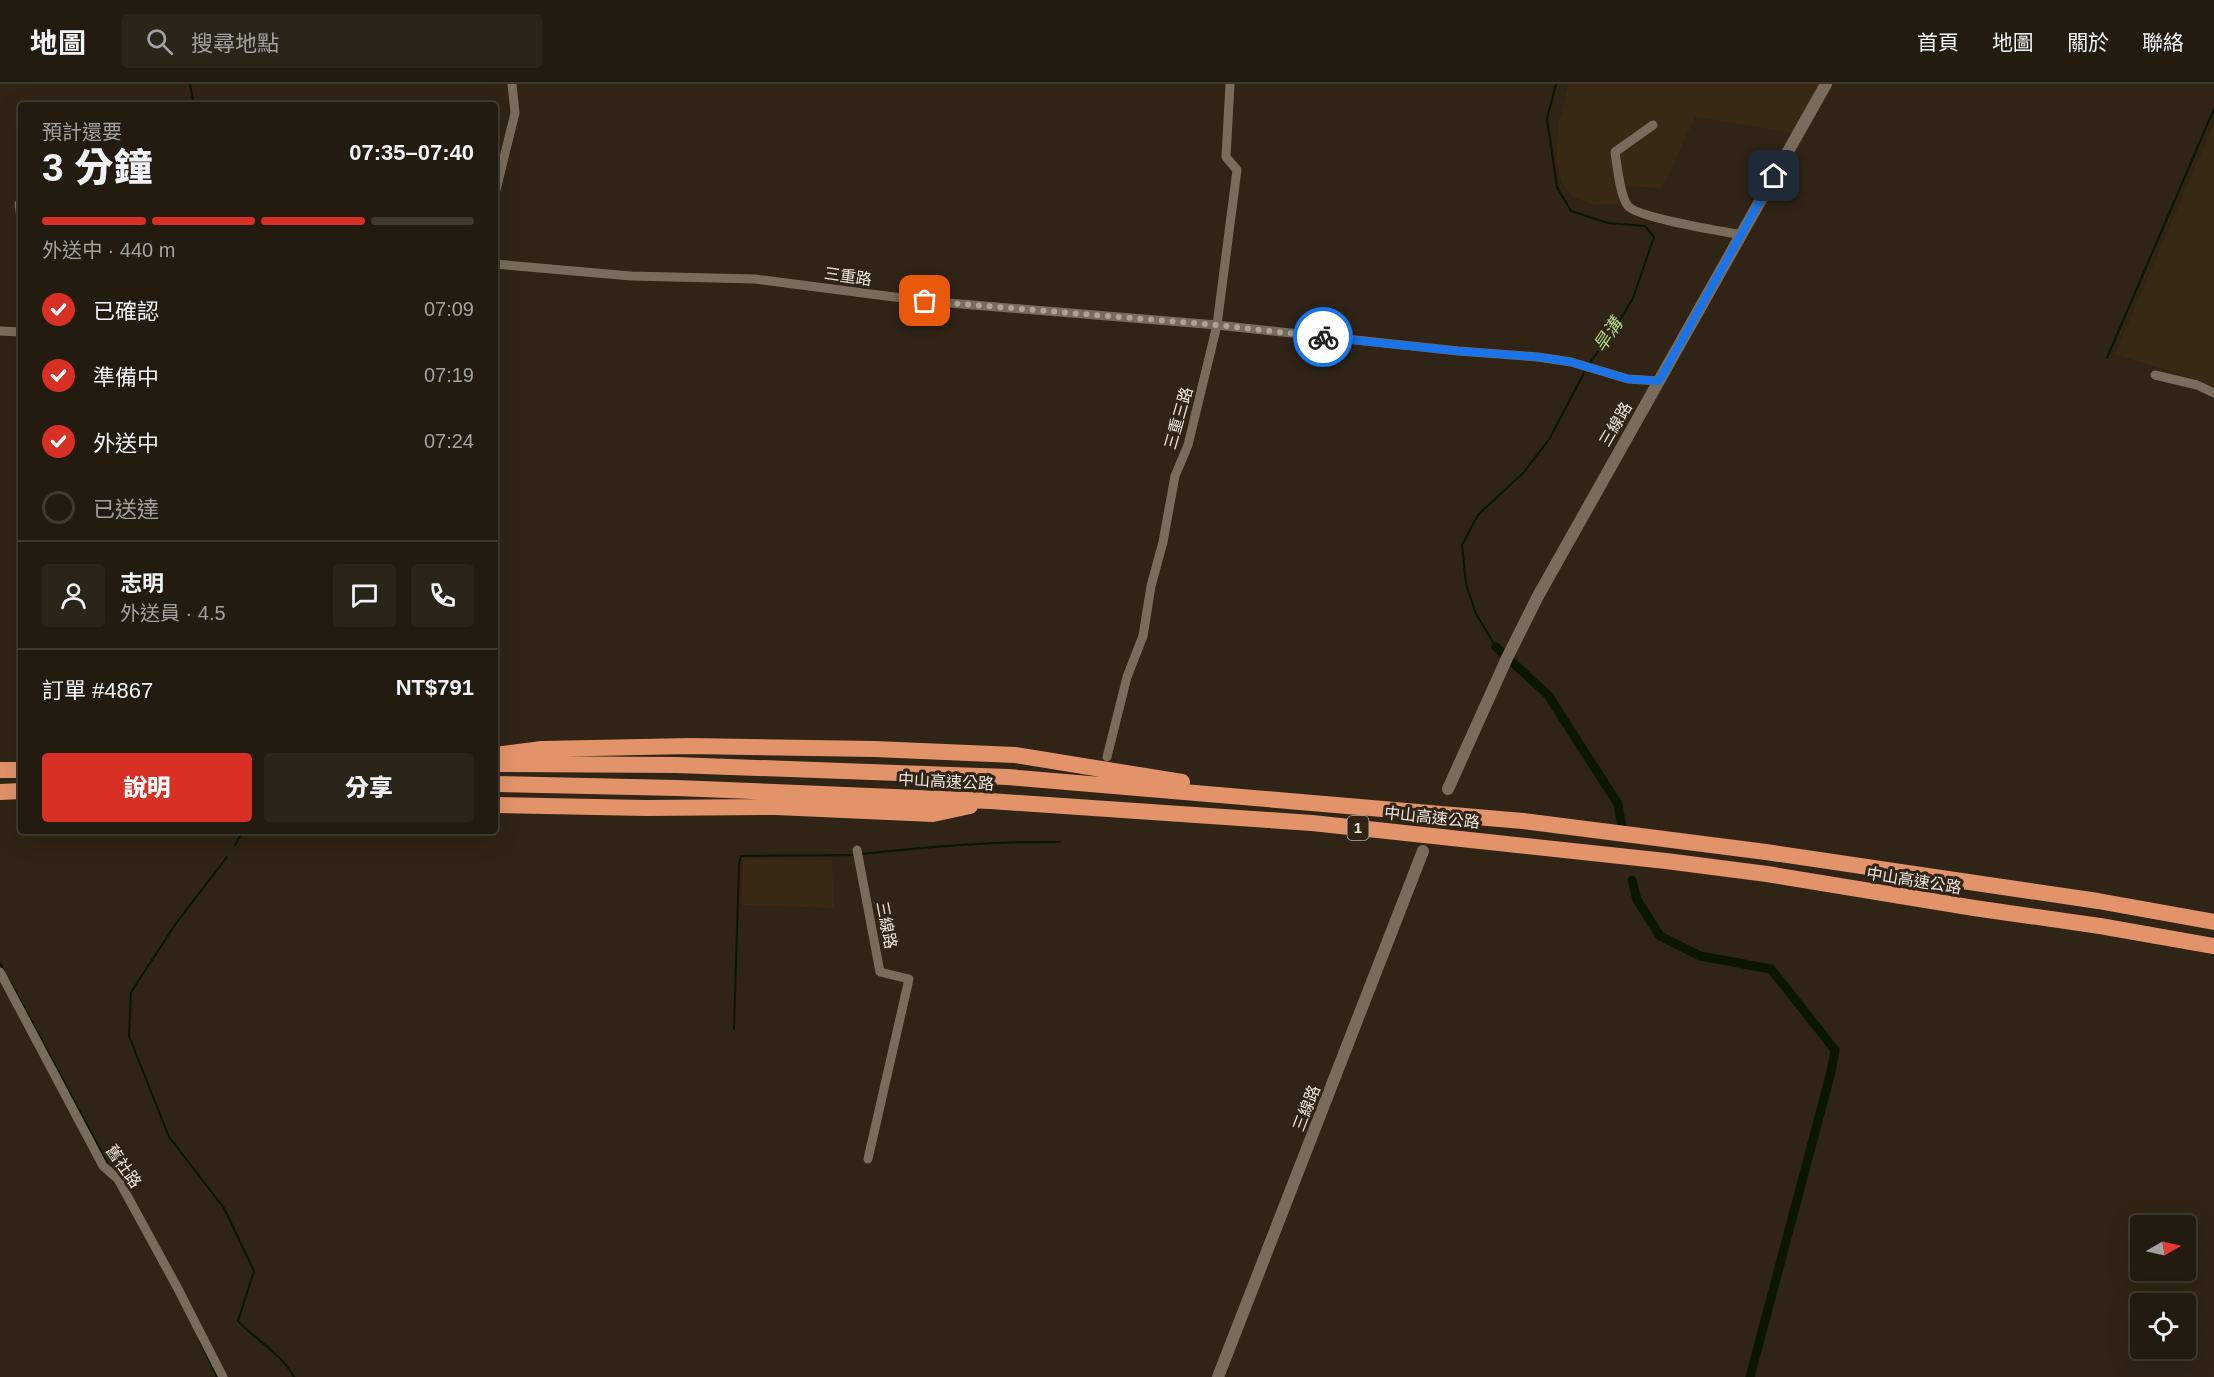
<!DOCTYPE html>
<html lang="zh-TW">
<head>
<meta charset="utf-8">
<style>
  :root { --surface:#231b10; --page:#2b2419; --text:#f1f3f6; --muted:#a3a19f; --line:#403930; --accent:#d93025 }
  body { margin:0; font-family:Helvetica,"Noto Sans TC",sans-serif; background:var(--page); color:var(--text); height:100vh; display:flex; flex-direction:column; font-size:22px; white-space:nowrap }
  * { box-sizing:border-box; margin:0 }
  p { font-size:20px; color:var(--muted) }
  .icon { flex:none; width:33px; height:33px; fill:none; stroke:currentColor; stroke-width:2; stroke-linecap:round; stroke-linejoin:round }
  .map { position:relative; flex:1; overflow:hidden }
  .panel { position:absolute; left:18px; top:18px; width:480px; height:732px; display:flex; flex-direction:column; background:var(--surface); border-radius:6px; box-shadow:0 6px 24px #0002,0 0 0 2px var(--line) }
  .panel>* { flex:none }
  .needle { width:39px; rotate:81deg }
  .controls { position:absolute; left:2130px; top:1131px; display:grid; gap:12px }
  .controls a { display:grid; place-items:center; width:66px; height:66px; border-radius:6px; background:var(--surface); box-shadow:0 6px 24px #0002,0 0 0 2px var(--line); font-size:30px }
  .pin { position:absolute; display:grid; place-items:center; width:51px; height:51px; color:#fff; margin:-26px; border-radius:12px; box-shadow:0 3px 9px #0006 }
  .courier { position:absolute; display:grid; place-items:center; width:60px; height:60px; margin:-30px; border:4px solid #1a73e8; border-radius:50%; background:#fff; color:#222; box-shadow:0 2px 8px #0007 }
  .summary em { font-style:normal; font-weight:800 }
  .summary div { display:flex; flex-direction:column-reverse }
  .summary { display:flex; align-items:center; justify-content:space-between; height:102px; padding:0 24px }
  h1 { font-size:39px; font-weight:800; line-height:45px }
  .bar { display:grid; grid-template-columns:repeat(4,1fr); gap:9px 6px; align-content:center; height:72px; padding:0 24px }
  .bar i { height:8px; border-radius:4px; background:var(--line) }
  .bar .on { background:var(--accent) }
  .bar p { grid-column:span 4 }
  .line { display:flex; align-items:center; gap:15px; padding:0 24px; border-top:2px solid var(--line) }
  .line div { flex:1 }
  .round { display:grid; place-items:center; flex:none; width:63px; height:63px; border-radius:6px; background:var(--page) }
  ol { padding:0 24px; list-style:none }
  li { display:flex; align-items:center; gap:18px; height:66px }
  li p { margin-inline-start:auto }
  li .icon { padding:6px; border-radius:50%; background:var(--accent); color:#fff; stroke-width:4 }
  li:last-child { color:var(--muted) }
  li i { width:33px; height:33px; border:3px solid var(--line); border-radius:50% }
  .cta { display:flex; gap:12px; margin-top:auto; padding:12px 24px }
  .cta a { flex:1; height:69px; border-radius:6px; background:var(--accent); color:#fff; font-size:24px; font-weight:800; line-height:69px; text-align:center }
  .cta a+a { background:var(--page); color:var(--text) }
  header { display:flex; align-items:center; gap:36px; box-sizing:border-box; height:84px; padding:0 30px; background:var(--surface); border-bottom:2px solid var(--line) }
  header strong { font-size:28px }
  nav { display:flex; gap:33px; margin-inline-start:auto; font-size:21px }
  .search { width:420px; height:54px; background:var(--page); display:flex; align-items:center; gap:15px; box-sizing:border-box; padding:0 21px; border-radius:6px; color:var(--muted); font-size:22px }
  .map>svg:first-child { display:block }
  .built { fill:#382915 }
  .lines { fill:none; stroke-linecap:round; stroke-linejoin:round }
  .stream { stroke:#0b1600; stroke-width:2 }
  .canal { stroke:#0b1600; stroke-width:9 }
  .street { stroke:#796c5c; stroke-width:9 }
  .secondary { stroke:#796c5c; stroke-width:12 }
  .highway { stroke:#e2936a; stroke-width:16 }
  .done { stroke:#aca398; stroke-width:6; stroke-dasharray:0 10.8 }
  .route { stroke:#1a73e8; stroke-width:8 }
  .labels { text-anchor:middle; stroke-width:6; stroke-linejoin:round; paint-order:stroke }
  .shield { fill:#2f2416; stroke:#b5ada2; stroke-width:1.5 }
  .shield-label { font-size:15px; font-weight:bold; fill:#efe8de }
  .street-label { font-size:16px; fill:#efe8de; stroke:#2f2416 }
  .water-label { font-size:18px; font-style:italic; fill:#b1d883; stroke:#2f2416 }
</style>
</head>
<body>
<header>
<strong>地圖</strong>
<div class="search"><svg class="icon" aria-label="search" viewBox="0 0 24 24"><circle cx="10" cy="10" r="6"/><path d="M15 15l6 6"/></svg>搜尋地點</div>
<nav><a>首頁</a><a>地圖</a><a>關於</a><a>聯絡</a></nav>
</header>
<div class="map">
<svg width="2214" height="1293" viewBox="0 0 2214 1293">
  <rect width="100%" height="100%" fill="#2f2416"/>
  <!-- built -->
  <path class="built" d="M1569,0H1820L1794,49L1695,33L1662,104L1619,102L1618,120L1594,121L1571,112L1562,99L1556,73L1559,37Z
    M2214,39V304L2200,297L2115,270Z
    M743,774L832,776L834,824L743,821Z"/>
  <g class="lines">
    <!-- stream -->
    <path class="stream" d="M190,0L194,21
      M1556,0L1547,35L1557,103L1571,127L1608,139L1645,142L1654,153L1633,214L1619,238L1589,280
      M167,21V18L192,21
      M2107,274L2214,25
      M1496,563L1476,530L1466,500L1462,461L1478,431L1524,388L1550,354L1586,285
      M235,761L243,747
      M862,770C928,763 994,757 1060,758
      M227,773L177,838L131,908L129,952L169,1053L224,1124L254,1187L238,1237C257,1257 281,1269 294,1293
      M0,879L4,886
      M11,899L109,1082
      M734,945L739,780L741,772L857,771
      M199,1255L217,1293"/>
    <!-- canal -->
    <path class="canal" d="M1496,563L1548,611L1618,720L1622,744
      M1632,796L1637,816L1660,852L1700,872L1771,885L1835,966L1831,988L1750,1293"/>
    <!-- street -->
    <path class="street" d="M1653,41L1615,68C1617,81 1620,112 1628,122C1638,134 1722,147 1742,151
      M495,110L515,29L512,0
      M21,120H19L21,134
      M495,180L631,192L755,195L925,217L1217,241L1458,267L1538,273L1571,278L1628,295L1659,297
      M0,247L21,248
      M2155,291L2197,301L2214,309
      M1107,673L1127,593L1143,552L1151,502L1163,458L1175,392L1188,361L1217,241L1237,86L1226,73L1230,0
      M857,766L880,888L909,895L868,1075
      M0,888L103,1082L118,1095L177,1203L223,1293"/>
    <!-- secondary -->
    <path class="secondary" d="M1448,705L1507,574L1538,512L1826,0
      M1218,1293L1423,767"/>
    <!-- highway -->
    <path class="highway" d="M495,671L542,665L691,662L875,665L1015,671L1182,698
      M495,680L676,681L1008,693L1523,737L1766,768L2098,817L2214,838
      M0,686H21
      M495,700L677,704L990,717L1312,739L1666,777L1767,790L1974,824L2100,842L2214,862
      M0,708L21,707
      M495,721L646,724L776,723L933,730L970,722"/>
  </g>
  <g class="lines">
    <!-- done -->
    <path class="done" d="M925,217L1217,241L1323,253"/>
    <!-- route -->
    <path class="route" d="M1323,253L1458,267L1538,273L1571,278L1628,295L1659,297L1774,92"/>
  </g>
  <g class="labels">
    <!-- shield labels -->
    <rect class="shield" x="1347.5" y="732" width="21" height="24" rx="4.5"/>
    <g class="shield-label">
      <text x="1358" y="749">1</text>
    </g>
    <!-- street labels -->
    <g class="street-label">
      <text transform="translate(848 192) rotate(8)" y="6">三重路</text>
      <text transform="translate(1178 334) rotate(-74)" y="6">三重三路</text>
      <text transform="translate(1615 340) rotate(-60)" y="6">三線路</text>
      <text transform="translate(946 697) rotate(3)" y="6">中山高速公路</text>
      <text transform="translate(1432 733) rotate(6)" y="6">中山高速公路</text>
      <text transform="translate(1914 796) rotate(9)" y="6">中山高速公路</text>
      <text transform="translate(887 841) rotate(79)" y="6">三線路</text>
      <text transform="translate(1306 1024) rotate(-69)" y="6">三線路</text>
      <text transform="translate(124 1082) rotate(55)" y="6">舊社路</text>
    </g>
    <!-- water labels -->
    <g class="water-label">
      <text transform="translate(1608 251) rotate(-56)" y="6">旱溝</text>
    </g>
  </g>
</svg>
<div class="controls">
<a><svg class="needle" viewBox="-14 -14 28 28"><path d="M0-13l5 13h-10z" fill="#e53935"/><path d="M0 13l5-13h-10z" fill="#a3a19f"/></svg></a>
<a><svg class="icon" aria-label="locate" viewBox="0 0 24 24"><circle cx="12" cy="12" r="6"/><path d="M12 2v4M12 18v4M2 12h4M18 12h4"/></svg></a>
</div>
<div class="pin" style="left:925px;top:217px;background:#ea580c"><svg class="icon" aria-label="bag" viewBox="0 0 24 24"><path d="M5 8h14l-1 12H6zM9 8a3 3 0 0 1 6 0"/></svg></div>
<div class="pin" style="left:1774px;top:92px;background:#1f2937"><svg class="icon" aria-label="home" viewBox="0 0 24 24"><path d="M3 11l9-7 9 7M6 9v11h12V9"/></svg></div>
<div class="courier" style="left:1323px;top:253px"><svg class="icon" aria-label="bike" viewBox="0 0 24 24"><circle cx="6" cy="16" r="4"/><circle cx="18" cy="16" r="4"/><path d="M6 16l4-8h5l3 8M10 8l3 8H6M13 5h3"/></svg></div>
<section class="panel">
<div class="summary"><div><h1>3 分鐘</h1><p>預計還要</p></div><em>07:35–07:40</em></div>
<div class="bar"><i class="on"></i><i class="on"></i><i class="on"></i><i></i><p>外送中 · 440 m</p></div>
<ol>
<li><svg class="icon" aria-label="check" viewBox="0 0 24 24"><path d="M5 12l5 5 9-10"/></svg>已確認<p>07:09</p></li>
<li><svg class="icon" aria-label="check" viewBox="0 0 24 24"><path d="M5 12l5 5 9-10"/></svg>準備中<p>07:19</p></li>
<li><svg class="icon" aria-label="check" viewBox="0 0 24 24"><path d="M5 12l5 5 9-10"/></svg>外送中<p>07:24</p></li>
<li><i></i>已送達</li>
</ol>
<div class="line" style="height:108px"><a class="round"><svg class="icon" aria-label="person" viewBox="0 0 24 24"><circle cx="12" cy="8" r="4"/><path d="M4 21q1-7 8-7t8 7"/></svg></a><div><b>志明</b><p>外送員 · 4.5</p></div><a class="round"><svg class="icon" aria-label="chat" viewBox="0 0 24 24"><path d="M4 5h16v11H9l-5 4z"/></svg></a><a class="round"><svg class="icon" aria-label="phone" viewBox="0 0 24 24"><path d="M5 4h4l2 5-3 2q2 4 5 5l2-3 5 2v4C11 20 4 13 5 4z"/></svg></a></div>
<div class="line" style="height:78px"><div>訂單 #4867</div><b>NT$791</b></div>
<div class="cta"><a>說明</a><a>分享</a></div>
</section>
</div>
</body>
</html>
